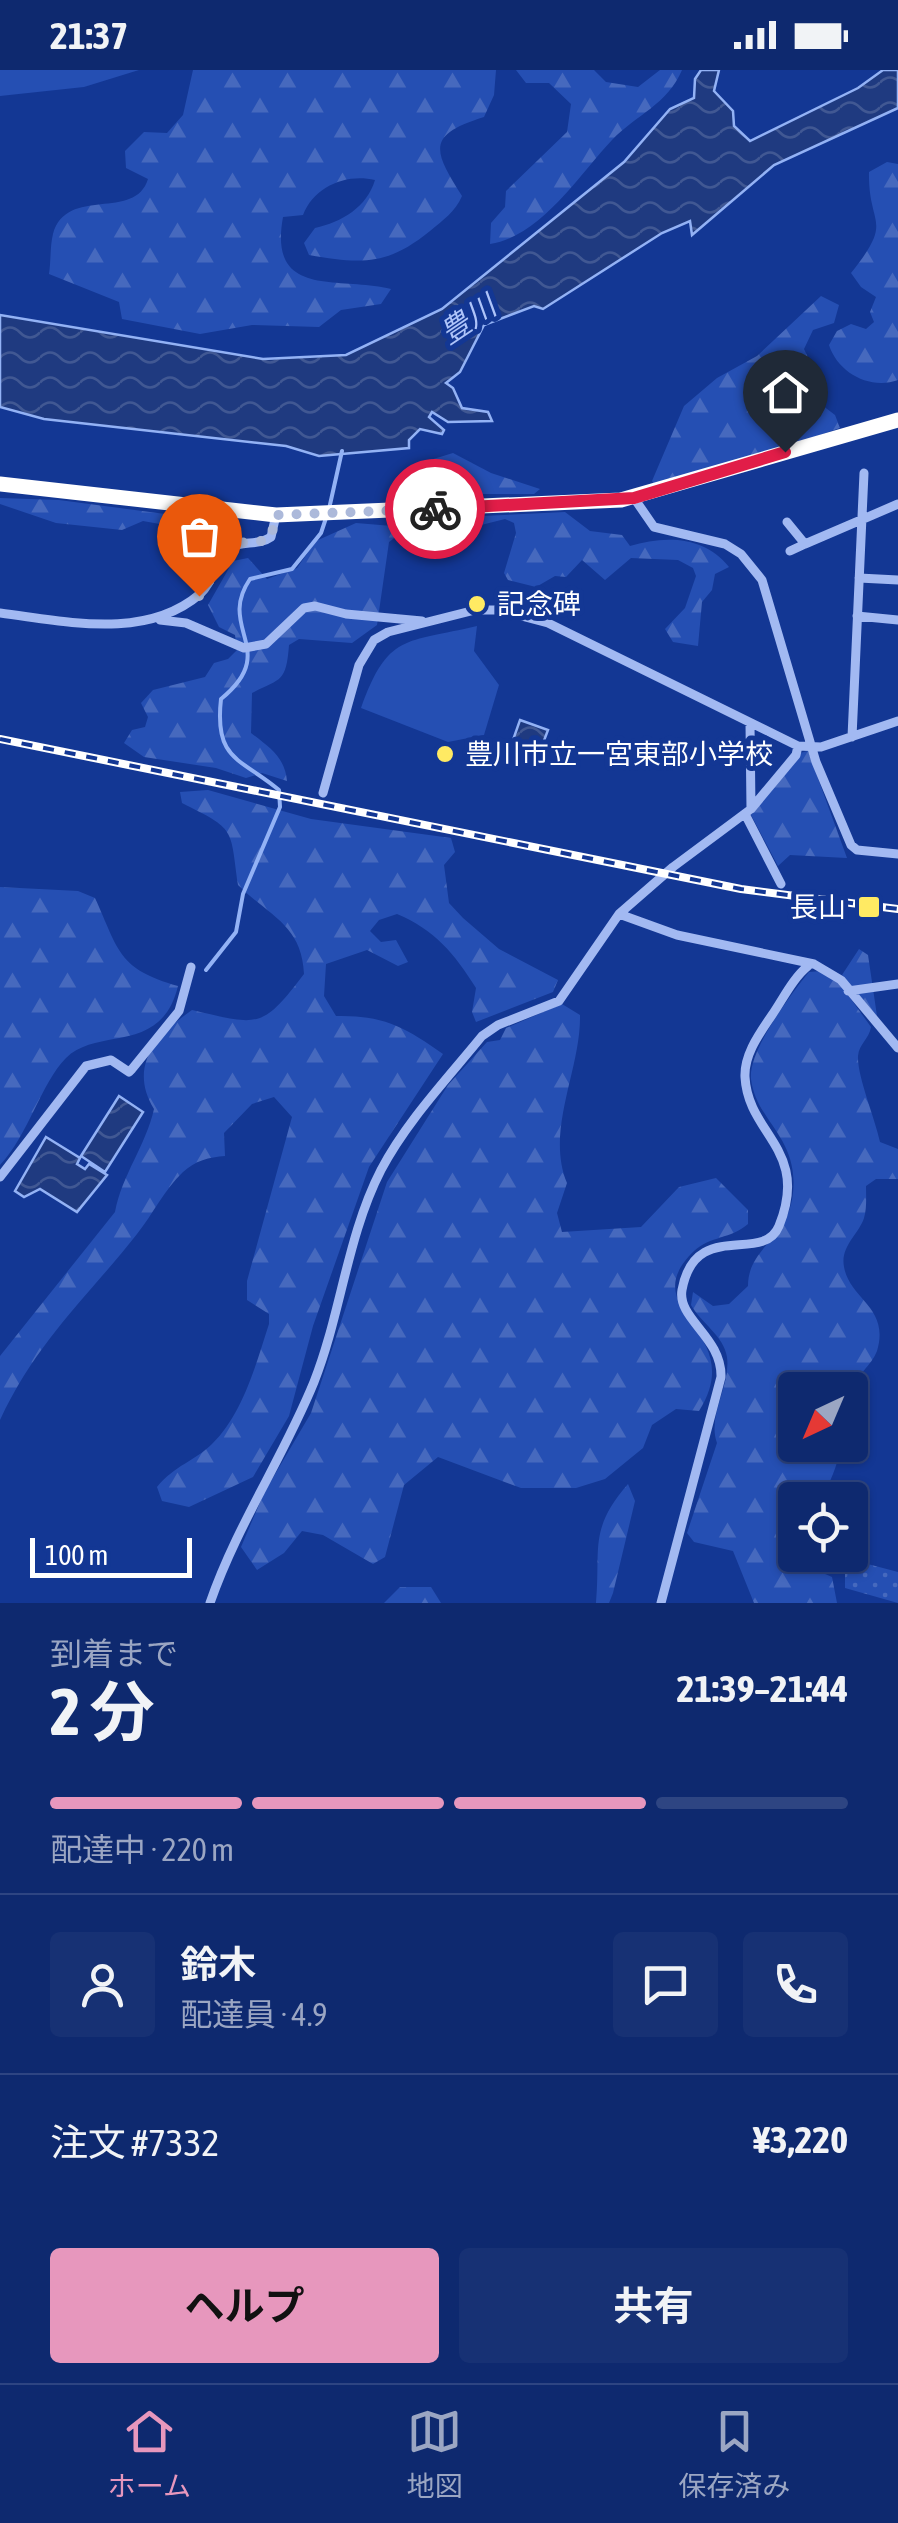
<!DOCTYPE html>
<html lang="ja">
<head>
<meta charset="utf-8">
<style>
  :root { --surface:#0e296f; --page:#173174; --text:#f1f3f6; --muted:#9ba6c3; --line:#2e4582; --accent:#e797bd }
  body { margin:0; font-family:"Asap Condensed","Noto Sans JP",sans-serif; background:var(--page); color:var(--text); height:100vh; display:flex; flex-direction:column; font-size:38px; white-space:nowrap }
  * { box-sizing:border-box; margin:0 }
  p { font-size:32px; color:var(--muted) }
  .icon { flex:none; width:55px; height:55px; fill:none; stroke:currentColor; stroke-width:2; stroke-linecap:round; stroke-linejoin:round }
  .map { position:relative; height:1533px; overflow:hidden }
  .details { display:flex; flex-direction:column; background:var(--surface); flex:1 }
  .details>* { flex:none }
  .needle { width:65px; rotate:224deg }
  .tools { position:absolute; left:778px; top:1302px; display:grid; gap:20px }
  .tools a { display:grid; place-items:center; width:90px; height:90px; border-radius:10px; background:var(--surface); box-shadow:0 2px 8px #0004,0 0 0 2px var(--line); font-size:50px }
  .scale { position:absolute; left:30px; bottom:25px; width:162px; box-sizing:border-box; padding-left:10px; border:5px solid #fff; border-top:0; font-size:28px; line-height:35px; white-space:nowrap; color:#fff; -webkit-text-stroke:8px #133794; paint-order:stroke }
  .pin { position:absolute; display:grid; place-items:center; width:85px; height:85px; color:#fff; margin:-102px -42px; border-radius:50% 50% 50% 0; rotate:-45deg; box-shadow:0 0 10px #0007 }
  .pin .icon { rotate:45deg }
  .courier { position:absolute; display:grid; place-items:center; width:100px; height:100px; margin:-50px; border:8px solid #e11d48; border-radius:50%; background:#fff; color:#222; box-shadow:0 2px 12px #0007 }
  .headline em { font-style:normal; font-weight:700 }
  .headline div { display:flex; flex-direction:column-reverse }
  .headline { display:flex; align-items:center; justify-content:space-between; height:170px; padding:0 50px }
  h1 { font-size:65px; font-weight:700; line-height:75px }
  .bar { display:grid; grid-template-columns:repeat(4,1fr); gap:15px 10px; align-content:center; height:120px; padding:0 50px }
  .bar i { height:12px; border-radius:8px; background:var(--line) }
  .bar .on { background:var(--accent) }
  .bar p { grid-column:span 4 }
  .line { display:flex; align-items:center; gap:25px; padding:0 50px; border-top:2px solid var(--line) }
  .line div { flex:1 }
  .round { display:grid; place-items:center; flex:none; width:105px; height:105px; border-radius:10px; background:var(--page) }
  .action { display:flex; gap:20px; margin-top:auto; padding:20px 50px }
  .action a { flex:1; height:115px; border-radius:10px; background:var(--accent); color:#111; font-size:40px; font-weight:700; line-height:115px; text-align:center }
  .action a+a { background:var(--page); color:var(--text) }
  .status { display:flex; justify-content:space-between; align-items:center; height:70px; padding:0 50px; background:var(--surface); direction:ltr }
  .status svg { height:28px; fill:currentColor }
  .menu { display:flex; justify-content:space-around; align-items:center; height:140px; border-top:2px solid var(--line); background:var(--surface); font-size:28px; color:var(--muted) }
  .menu a { display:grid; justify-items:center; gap:5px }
  .menu .on { color:var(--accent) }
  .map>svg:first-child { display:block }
  .green { fill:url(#green-dots) }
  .forest { fill:url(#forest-firs) }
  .pitch { fill:#254fb3 }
  .water { fill:url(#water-waves); stroke:#93b2f5; stroke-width:2.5 }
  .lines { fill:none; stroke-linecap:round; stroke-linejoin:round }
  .stream { stroke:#93b2f5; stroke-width:4 }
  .street { stroke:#a2b9f2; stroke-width:9 }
  .highway { stroke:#fff; stroke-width:15 }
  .rail-casing { stroke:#fff; stroke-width:8 }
  .rail { stroke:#133794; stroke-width:4; stroke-dasharray:11; stroke-linecap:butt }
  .done { stroke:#acb9da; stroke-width:10; stroke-dasharray:0 18 }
  .route { stroke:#e11d48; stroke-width:12 }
  .poi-dot { fill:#ffea63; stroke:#133794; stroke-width:4 }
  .labels { text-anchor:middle; stroke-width:10; stroke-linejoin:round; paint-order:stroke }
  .poi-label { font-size:28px; fill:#fff; stroke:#133794; text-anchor:start }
  .water-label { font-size:30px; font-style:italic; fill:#aec4f9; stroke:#133794 }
</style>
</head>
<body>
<div class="status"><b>21:37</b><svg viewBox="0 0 49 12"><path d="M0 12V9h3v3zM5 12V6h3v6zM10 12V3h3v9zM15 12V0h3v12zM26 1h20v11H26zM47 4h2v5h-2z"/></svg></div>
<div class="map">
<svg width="898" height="1533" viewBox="0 0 898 1533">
  <defs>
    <pattern id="green-dots" width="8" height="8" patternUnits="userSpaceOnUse" patternTransform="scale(2.5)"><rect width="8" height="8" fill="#254fb3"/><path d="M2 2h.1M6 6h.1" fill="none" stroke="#4669be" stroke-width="1.8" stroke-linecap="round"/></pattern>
    <pattern id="forest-firs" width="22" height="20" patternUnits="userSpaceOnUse" patternTransform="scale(2.5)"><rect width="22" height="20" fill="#254fb3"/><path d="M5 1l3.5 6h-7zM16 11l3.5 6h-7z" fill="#4669be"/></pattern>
    <pattern id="water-waves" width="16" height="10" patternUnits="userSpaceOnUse" patternTransform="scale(2.5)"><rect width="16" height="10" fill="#1f3a80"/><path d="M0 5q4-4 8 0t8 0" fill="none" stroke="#415893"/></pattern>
  </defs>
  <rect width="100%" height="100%" fill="#133794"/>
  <!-- green -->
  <path class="green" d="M845,1488L898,1502V1533L845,1518Z"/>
  <!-- forest -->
  <path class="forest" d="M193,0H496L494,25L484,47C426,65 433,80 462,126C455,142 443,150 430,161C387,196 361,194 309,185L304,173L315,158C342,152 367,137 375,110C347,103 314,116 303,145L283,147C268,229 337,206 391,219L381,234L341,240L319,257L252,255L200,264L122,249L119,232L49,204C51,191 50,176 53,164C67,115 135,152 148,109L126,98L125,81L144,62L167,63L183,45Z
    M516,0H594L606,12L638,17L660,0H682C667,35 637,44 612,70C579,105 541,166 490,174L491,153L505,137L506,121L567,62L571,34L549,13H526Z
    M887,92L898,94V310C870,320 838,303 829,275L837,261L851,254L866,259L874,252L870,242L876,227L861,217L851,203C895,148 868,158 869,102Z
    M821,226L839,235L834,253L813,260L804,279L812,296L810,326L835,345L840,358L658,421L652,411L684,336L717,308L757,286Z
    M453,383L491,403L540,419L534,424H394L414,395Z
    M0,428L59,430L180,446L218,452L227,462L208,490L192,465L171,456L143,451L122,460L56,453L0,434Z
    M565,442L590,461L622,465L630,476C665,465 705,466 729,497L715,504L712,520L702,532L698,576L673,572L665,559L685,538L696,506L693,498L678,490L631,488L605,510L582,490L566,507L555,506L536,517L508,510L504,503L516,463L514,453L505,449L425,469L418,478L397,466L389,472L377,555L352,573L299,569L289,575C286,613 281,608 252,623L251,663C269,677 285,687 287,711L262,703L246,708L216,698L144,687L124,673L132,660L145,657L148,647L141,633L153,620L205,607L214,593L228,589L237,580L235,565L219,557L208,535L233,491L248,488L267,509L297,498L316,471L356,453L416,458L482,446Z
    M808,681L847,788L790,785L778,796L751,745L800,683Z
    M208,720L311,749L451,768L455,782L444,795L449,833L463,848L499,879L558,910L553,922L476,952L472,942L476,918C454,883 435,860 397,844L379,850L370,861L381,872L396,870L408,892L398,896L367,880L326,894L324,926L336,946C383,945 405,957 443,984L369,1097L313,1256L289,1346L253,1407L189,1437L162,1431L157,1417C175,1395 195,1391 212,1374C243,1344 256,1294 269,1254V1244L247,1230V1211L292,1047L274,1027L252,1034L224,1063L225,1086C209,1087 195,1091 183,1102C164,1120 153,1144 137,1164C84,1231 37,1271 0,1350V1286L115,1142C122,1105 146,1075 154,1039C128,996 156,965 192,940C260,956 262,959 304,904C302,855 269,846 238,815C230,757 236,760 182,733L180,722Z
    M0,817L78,821L95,828C119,881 118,899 178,916C161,986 98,956 66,988C41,1013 28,1066 0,1095Z
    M859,879L868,885L877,946L842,905Z
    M821,901L838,911L871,957C869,969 859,974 858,986C857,1006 875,1048 880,1072L898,1079V1109H876L866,1116C866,1125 867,1139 864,1148C859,1164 840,1176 844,1197C850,1230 890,1237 877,1281C872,1295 856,1306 850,1320H795V1375H842C836,1396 832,1413 818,1430H795V1485H811L816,1500L832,1507L837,1533H754L733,1481L694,1472L687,1463L717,1373C707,1345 731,1316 727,1287C724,1266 701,1253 691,1235L693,1222L713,1236L729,1234L748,1216C748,1177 788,1170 793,1123C799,1067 756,1051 751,1009C748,981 791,924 809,902Z
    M562,934L580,945C581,1000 545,1060 567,1113L557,1143L562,1162L641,1157L679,1117L716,1108L748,1140V1154C731,1169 710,1166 694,1181C631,1242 750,1260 699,1341L676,1339L652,1355L643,1378L605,1409L576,1418H521L438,1387L404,1415L385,1487L373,1494L323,1465L302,1461L284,1483L257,1500L241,1477L264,1423L311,1343L387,1112L448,1015L487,972L500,970L506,958Z
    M628,1414L635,1431L613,1523L609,1533H596C601,1479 588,1460 628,1414Z
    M400,1517H431L441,1533H384Z"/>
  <!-- pitch -->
  <path class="pitch" d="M0,0H139L84,17L0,26Z
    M477,556L474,581L499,615L484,665L448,672L361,638C388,563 405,573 477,556Z"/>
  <!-- water -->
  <path class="water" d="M701,0H719L714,21L733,41L734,56L750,71L858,18L883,0H898V38L774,95L692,165L690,151L662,163L543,239L534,236L484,255L460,302L446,313L453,318L462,338L488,342L492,351L448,352L432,342L429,347L444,360L442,364L420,359L409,370V378L319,386L286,376L44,349L0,337V245L263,289L346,285L442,239L624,92L670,39L694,28L695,9Z
    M520,650L548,660L534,697L507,687Z
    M119,1026L143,1042L105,1102L81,1086Z
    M46,1067L80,1088L77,1094L85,1099L89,1094L107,1105L77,1142L40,1119L24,1127L15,1121Z"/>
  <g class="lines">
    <!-- stream -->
    <path class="stream" d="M329,439L342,381
      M206,900L236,862L243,824L280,737L279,720C241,688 214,691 221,629C281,580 216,559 250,509L292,499L321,463L326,448"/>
    <!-- street -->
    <path class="street" d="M634,428L654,457L725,474L741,484L762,510L816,692L851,775L857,780L898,784
      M787,452L805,474L790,481
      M805,474L898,434
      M859,508L898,510
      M0,543C65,551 145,571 200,524C214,512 214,490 228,479C242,469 257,477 271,467L276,445
      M857,546L898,550
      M160,550L186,553L244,578L266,574L304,538L315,536L346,544L422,551
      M750,654L751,739
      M852,667L864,403
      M323,723L359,595L374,570L388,562L475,540H499L548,553L798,676L821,677L898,651
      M745,744L781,814
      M619,844L677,865L814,894L841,910L898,978
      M848,921L898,914
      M0,1107L86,996L111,990L129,1002L132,999L179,941L191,897
      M210,1533C237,1455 283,1388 314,1312C341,1244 347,1166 381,1100C406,1052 447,1009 482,966L498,955L559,931L619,844L673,797L751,739L796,685L798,676
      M661,1533L721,1307C722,1267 677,1249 682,1220C695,1148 763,1195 779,1156C810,1079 748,1065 745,1007C744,984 760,963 772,945C783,929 793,908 808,896"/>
    <!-- highway -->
    <path class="highway" d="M0,414L276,445L621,430L898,350"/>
    <!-- rail casing -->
    <g class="rail-casing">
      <path id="rail" d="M0,669L741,819L898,839"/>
    </g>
    <!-- rail -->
    <use href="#rail" class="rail"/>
  </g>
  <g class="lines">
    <!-- done -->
    <path class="done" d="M199,526C213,512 215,488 231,477C244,468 258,476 271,467L276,445L435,439"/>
    <!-- route -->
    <path class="route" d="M435,439L634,428L785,382"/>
  </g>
  <!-- markers -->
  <g class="poi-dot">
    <circle cx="477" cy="534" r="10"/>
    <circle cx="445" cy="684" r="10"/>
    <rect x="857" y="825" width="24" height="24" rx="5"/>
  </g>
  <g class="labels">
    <!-- poi labels -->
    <g class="poi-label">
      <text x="497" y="544">記念碑</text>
      <text x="465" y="694">豊川市立一宮東部小学校</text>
      <text x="846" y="847" text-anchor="end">長山</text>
    </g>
    <!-- water labels -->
    <g class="water-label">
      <text transform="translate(468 250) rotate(-34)" y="10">豊川</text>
    </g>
  </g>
</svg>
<div class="tools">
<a><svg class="needle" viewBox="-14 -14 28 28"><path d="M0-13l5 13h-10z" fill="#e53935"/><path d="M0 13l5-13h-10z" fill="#9ba6c3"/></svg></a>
<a><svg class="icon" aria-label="locate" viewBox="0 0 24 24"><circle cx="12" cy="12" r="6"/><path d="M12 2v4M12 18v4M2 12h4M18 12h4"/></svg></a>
</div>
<div class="scale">100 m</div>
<div class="pin" style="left:199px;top:526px;background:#ea580c"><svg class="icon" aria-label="bag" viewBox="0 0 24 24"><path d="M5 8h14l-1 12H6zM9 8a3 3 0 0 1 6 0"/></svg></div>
<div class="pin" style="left:785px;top:382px;background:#1f2937"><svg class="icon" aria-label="home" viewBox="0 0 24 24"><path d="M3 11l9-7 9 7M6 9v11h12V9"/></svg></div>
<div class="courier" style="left:435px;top:439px"><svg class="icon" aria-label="bike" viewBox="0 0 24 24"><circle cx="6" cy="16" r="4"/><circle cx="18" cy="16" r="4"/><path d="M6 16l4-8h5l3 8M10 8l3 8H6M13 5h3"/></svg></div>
</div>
<section class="details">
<div class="headline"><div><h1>2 分</h1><p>到着まで</p></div><em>21:39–21:44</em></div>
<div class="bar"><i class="on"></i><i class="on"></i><i class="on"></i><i></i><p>配達中 · 220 m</p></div>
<div class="line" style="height:180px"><a class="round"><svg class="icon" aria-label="person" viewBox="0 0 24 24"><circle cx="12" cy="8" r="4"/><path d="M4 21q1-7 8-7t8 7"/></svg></a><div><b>鈴木</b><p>配達員 · 4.9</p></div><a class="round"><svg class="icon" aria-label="chat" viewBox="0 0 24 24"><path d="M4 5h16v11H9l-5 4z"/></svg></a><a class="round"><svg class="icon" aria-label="phone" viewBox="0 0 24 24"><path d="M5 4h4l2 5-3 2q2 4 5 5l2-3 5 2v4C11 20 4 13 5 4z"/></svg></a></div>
<div class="line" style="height:130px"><div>注文 #7332</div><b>¥3,220</b></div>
<div class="action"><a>ヘルプ</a><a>共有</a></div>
</section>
<nav class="menu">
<a class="on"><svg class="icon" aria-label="home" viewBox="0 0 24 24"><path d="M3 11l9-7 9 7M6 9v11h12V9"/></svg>ホーム</a>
<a><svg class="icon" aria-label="map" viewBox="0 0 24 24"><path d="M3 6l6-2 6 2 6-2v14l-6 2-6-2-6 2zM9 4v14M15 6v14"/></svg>地図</a>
<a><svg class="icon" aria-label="saved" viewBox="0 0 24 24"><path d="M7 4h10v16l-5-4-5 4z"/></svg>保存済み</a>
</nav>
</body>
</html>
